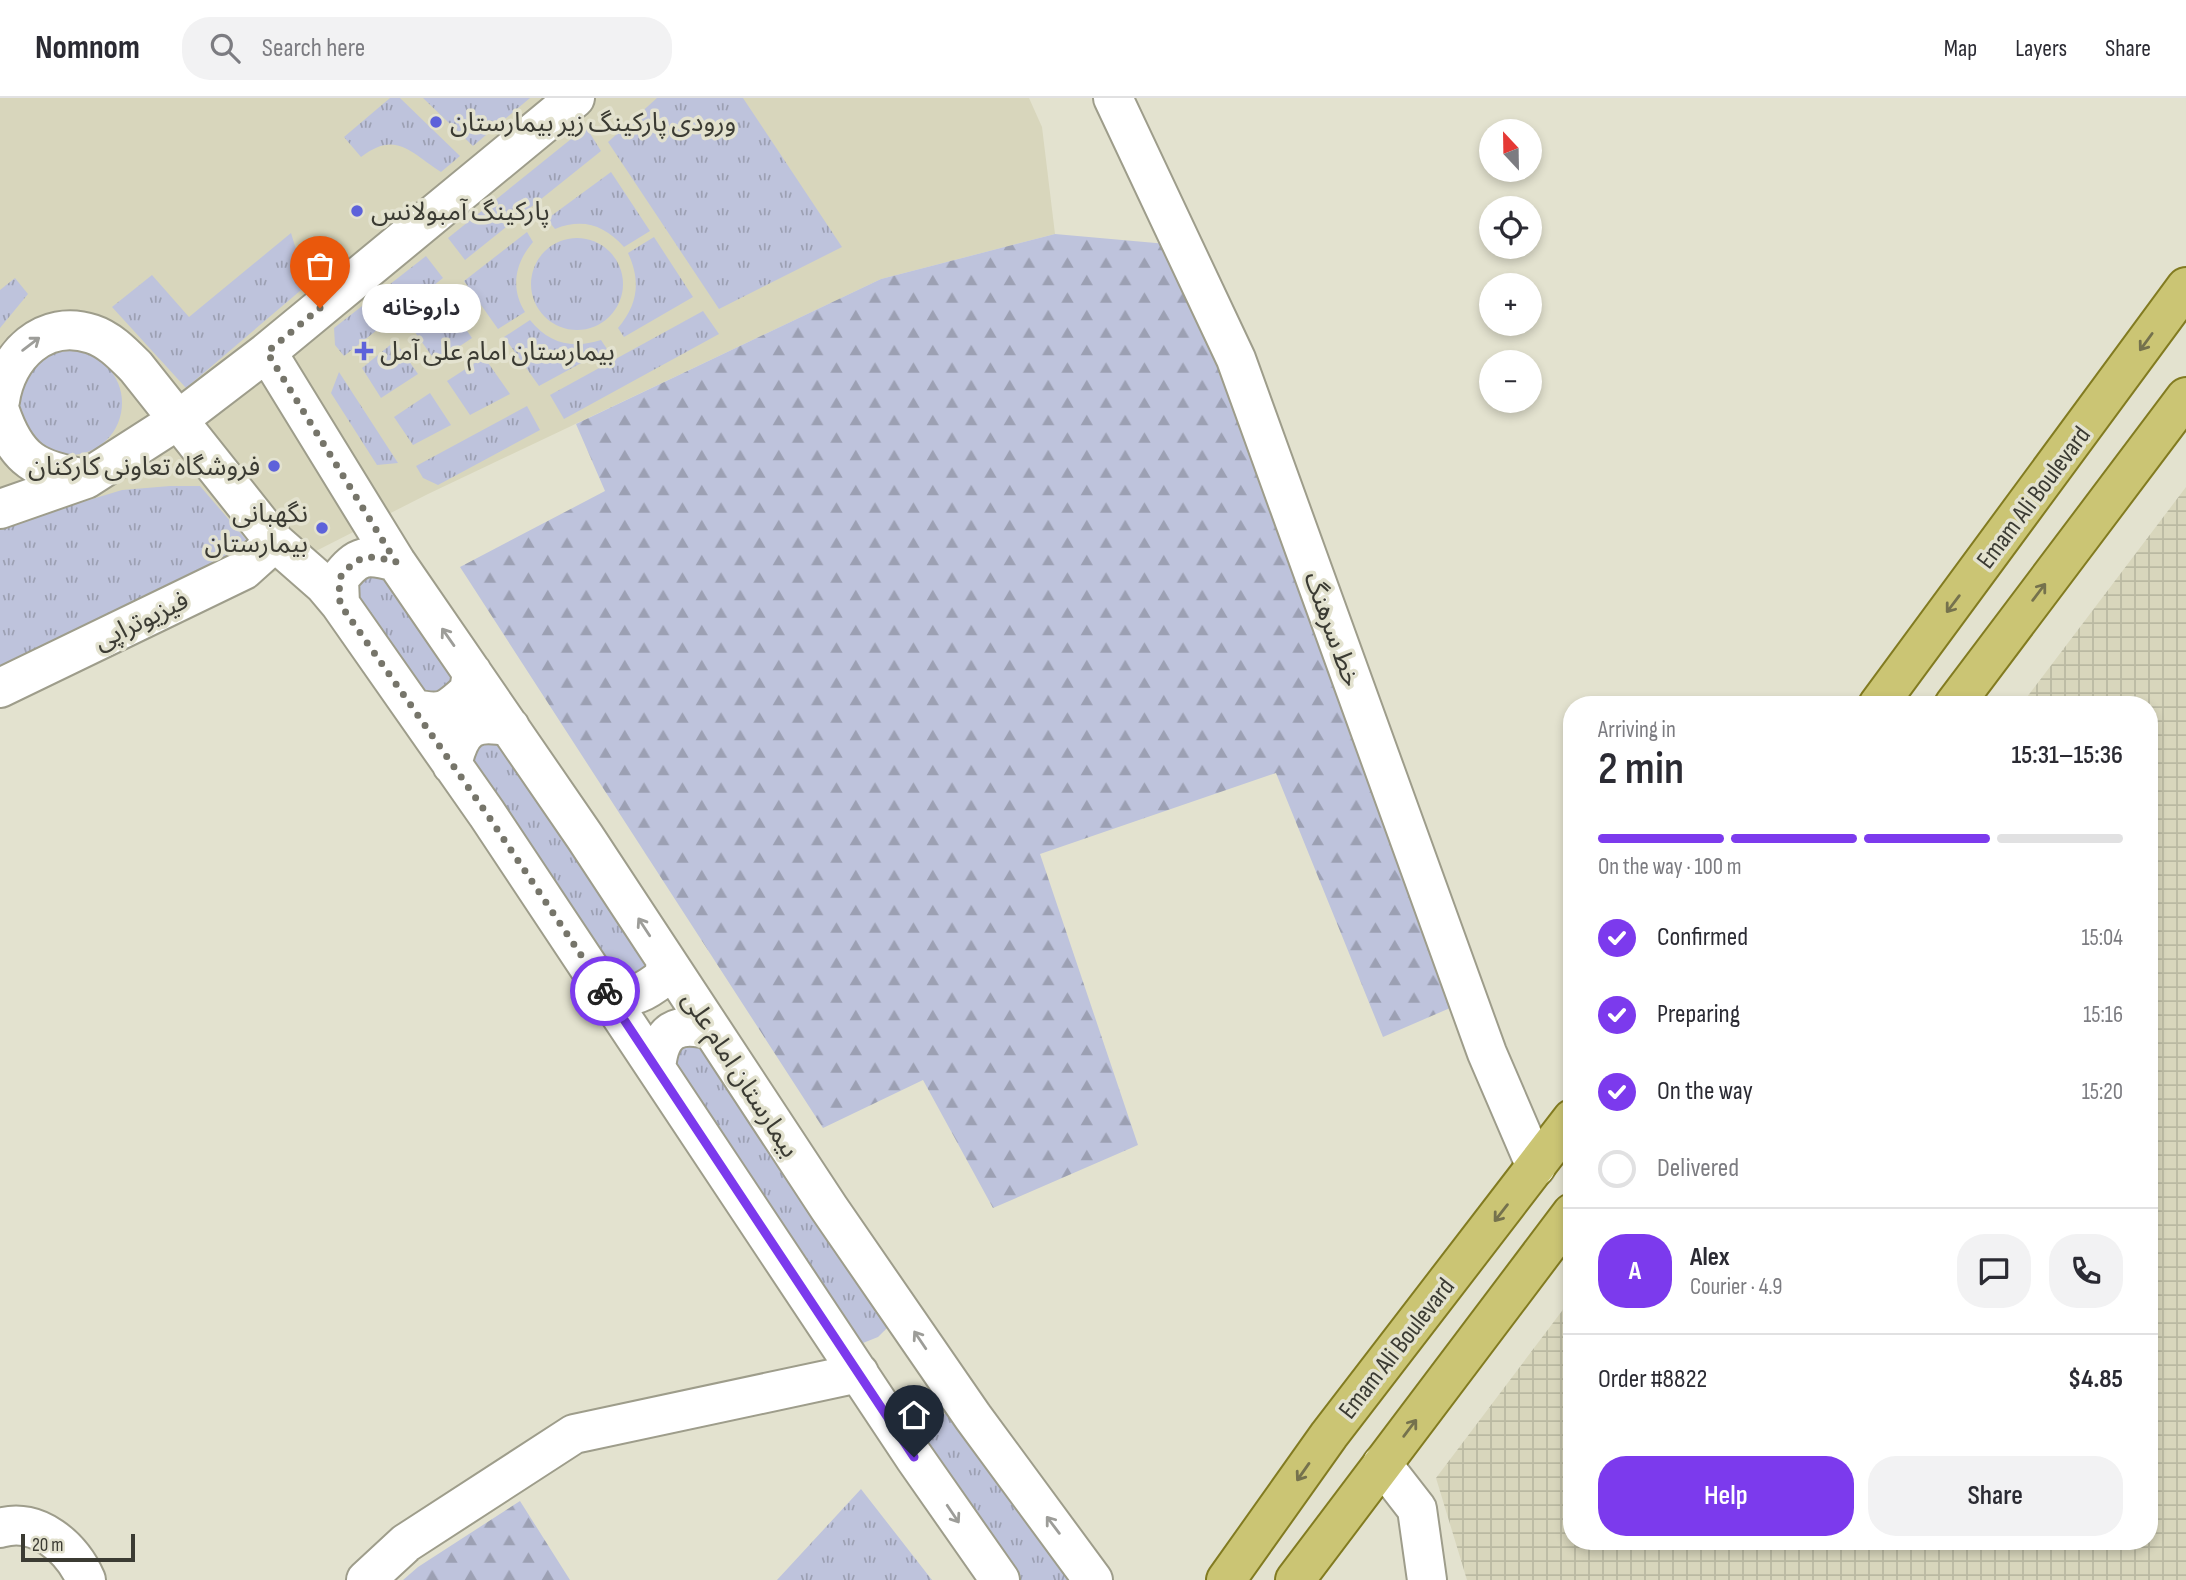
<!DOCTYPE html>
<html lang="en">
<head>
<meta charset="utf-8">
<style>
  :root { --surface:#fff; --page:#f2f2f3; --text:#2b2b33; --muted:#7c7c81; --line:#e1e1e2; --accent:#7c3aed }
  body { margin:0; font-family:"Sofia Sans Condensed","Noto Sans Arabic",sans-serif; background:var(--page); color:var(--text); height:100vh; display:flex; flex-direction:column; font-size:26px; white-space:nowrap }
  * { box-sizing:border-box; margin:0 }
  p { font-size:23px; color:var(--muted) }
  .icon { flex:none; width:38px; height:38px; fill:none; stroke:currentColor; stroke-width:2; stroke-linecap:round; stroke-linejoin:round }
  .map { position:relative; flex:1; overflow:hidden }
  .details { position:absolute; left:1563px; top:598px; width:595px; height:854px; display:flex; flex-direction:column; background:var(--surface); border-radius:28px; box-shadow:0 4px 10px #0003 }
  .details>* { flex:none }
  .needle { width:46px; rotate:338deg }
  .fabs { position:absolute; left:1479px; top:21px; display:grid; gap:14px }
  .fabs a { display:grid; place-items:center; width:63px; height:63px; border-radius:50%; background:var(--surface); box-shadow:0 4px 10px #0003; font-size:35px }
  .scale { position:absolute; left:21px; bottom:18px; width:114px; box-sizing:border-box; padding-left:7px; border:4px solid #3b3b33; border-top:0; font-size:19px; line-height:24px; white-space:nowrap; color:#3b3b33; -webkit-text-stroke:5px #e3e2cf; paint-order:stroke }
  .pin { position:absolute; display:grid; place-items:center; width:60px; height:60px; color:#fff; margin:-72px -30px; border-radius:50% 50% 50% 0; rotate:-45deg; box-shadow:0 0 7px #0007 }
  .pin .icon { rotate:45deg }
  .courier { position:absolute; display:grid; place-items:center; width:70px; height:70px; margin:-35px; border:5px solid #7c3aed; border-radius:50%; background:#fff; color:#222; box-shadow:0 2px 9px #0007 }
  .bubble { position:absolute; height:49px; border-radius:24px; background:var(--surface); box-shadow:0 4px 10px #0003; font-size:23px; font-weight:600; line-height:49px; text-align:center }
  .headline em { font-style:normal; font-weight:600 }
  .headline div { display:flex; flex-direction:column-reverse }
  .headline { display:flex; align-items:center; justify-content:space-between; height:119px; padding:0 35px }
  h1 { font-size:46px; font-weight:600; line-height:52px }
  .bar { display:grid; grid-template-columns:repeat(4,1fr); gap:10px 7px; align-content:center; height:84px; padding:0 35px }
  .bar i { height:9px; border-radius:5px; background:var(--line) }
  .bar .selected { background:var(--accent) }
  .bar p { grid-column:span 4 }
  .line { display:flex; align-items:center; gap:18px; padding:0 35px; border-top:2px solid var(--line) }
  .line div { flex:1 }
  .round { display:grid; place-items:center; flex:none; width:74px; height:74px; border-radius:28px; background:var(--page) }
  ol { padding:0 35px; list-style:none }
  li { display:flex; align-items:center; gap:21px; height:77px }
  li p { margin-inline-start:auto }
  li .icon { padding:7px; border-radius:50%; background:var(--accent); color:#fff; stroke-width:4 }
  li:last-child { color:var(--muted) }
  li i { width:38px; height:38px; border:4px solid var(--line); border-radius:50% }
  .button { display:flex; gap:14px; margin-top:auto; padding:14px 35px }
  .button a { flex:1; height:80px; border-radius:28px; background:var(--accent); color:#fff; font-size:28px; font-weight:600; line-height:80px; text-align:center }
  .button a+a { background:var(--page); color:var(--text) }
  header { display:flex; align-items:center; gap:42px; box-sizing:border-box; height:98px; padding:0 35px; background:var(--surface); border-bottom:2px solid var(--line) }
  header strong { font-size:33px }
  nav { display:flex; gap:38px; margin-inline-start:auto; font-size:24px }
  .search { width:490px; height:63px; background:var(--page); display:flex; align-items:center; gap:18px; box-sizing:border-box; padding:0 24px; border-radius:28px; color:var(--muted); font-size:26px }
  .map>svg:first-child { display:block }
  .built { fill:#d8d6bc }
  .industrial { fill:url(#industrial-grid) }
  .grass { fill:url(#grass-tufts) }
  .forest { fill:url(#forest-firs) }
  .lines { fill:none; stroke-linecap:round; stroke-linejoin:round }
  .minor-casing { stroke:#9e9d8b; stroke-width:42 }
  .major-casing { stroke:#827b21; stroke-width:42 }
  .minor { stroke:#fff; stroke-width:38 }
  .major { stroke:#cbc574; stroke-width:38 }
  .oneway { stroke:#75724d }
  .oneway2 { stroke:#9d9d99 }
  .done { stroke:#76756a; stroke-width:7; stroke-dasharray:0 12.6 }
  .route { stroke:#7c3aed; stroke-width:9 }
  .poi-dot { fill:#5d62da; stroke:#e3e2cf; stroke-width:2.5 }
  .labels { text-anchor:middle; stroke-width:7; stroke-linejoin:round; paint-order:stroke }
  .poi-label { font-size:26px; fill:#3b3b33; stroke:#e3e2cf; text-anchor:start }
  .street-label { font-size:26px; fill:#3b3b33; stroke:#e3e2cf }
</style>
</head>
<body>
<header>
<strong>Nomnom</strong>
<div class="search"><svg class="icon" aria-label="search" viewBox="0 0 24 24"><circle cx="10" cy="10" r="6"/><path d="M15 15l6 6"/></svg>Search here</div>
<nav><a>Map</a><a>Layers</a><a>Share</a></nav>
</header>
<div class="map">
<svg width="2186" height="1482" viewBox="0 0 2186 1482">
  <defs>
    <pattern id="industrial-grid" width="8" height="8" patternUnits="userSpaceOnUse" patternTransform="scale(1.75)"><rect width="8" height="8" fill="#d8d6bc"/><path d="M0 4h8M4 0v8" fill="none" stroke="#bab9a2"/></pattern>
    <pattern id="grass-tufts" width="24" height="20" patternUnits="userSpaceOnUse" patternTransform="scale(1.75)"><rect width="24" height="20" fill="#bec3dc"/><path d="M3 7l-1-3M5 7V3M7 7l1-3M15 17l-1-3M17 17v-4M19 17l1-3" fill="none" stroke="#9ca0b3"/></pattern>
    <pattern id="forest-firs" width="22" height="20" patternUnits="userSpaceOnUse" patternTransform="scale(1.75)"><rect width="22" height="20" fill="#bec3dc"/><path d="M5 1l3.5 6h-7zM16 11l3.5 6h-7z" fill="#9ca0b3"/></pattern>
  </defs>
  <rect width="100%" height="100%" fill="#e3e2cf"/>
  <!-- built -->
  <path class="built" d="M0,0H1029L1042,29L1055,136L881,181L428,396L257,483L0,596Z"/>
  <!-- industrial -->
  <path class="industrial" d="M2186,389V1482H1467L1436,1380L1571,1201L1572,1444H2149V607H2021Z"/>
  <!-- grass -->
  <path class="grass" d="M390,0H400L460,58L441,74C410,54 396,32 361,59L344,39Z
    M423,0H530L473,48Z
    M657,0H743L842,149L719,211L608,44Z
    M586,29L601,53L465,162L448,140Z
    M611,74L650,133L624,149C604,127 583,120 555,131L547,121Z
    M527,134L533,144C515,165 510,190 525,214L498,231L464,183Z
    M291,135L307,187L186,290L112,209L152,177L189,219Z
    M654,139L693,199L624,239L618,230C638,206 641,183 628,155Z
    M531 186a46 46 0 1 1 92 0a46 46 0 1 1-92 0Z
    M426,158L443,180L344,258L335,247L334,230Z
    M15,180L28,196L0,230V192Z
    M446,203L472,240L436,264L412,230Z
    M703,213L719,236L564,321L550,297Z
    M530,222C549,246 573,251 601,242L607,251L539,288L504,239Z
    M395,243L418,276L381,300L362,270Z
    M18 305a52 52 0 1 1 104 0a52 52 0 1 1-104 0Z
    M484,259L510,296L470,317L447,283Z
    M339,274L398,365L377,367L331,295Z
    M430,295L451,327L413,347L394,319Z
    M527,308L540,332L438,387L423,380L416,368Z
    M170,388H200L250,446V455L0,584V429L122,392Z
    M371,457L472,574L436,616L340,506Z
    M486,624L666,862L626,900L458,644Z
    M691,927L893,1224L878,1239L858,1247L658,948Z
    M952,1314L1093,1482H1000L916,1336L931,1320Z
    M861,1391L932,1482H777Z"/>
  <!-- forest -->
  <path class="forest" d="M1055,136L1167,146L1236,296L1457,907L1383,939L1276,675L1040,756L1138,1047L993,1110L923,982L823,1030L460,469L605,393L576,326L881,181Z
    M520,1403L570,1482H403L418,1469Z"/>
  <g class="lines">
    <!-- minor casing -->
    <g class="minor-casing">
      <path id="minor" d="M575,0L267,254L396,464L585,739L829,1110L973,1319L1093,1482
        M1113,0L1236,261L1487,955L1536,1069
        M0,303C6,258 44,220 92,236C110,242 123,256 136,269L275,444L324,487L340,506L487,716L914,1359L1000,1482
        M0,313C17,363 36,372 86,381
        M0,411L86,381L178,322L267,254
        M340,506L339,481C358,456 367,456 396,464
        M0,590L244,472L275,444
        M414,611C444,617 447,613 469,593L472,574
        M452,667C461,630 472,621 510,629
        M608,898C633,901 645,894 664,879L666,862
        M656,970C660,932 676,923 712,932
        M1382,1366L1417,1411L1427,1482
        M0,1430C37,1418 72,1450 86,1482
        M366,1482L406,1445L574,1336L859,1275"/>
    </g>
    <!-- major casing -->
    <g class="major-casing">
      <path id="major" d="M1878,607L2186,189
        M1954,607L2186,299
        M1226,1482L1329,1337L1572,1021
        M1295,1482L1572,1115"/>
    </g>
    <!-- minor -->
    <use href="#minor" class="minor"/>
    <!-- major -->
    <use href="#major" class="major"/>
  </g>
  <!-- one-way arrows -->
  <defs><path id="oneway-shaft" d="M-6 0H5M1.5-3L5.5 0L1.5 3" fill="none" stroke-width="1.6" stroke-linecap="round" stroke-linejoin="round" transform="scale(1.75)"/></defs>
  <g class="oneway">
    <use href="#oneway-shaft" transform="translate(2146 244) rotate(126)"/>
    <use href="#oneway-shaft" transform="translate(2039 494) rotate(-53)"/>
    <use href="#oneway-shaft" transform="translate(1953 506) rotate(127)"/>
    <use href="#oneway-shaft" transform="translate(1501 1115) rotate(128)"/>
    <use href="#oneway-shaft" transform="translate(1410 1330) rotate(-53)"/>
    <use href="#oneway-shaft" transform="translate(1303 1374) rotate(125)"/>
  </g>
  <g class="oneway2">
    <use href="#oneway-shaft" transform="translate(31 246) rotate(-37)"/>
    <use href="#oneway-shaft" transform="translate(448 539) rotate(-125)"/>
    <use href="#oneway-shaft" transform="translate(644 829) rotate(-123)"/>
    <use href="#oneway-shaft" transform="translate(920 1242) rotate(-124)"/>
    <use href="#oneway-shaft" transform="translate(953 1416) rotate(56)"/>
    <use href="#oneway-shaft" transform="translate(1053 1427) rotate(-127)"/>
  </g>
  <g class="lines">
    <!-- done -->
    <path class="done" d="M320,210L267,254L396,464C367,456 358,456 339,481L340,506L487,716L605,893"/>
    <!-- route -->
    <path class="route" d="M605,893L914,1359"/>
  </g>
  <!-- markers -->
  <g class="poi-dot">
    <circle cx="436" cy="24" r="7"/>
    <circle cx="357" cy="113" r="7"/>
    <path d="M360.5 242.5h7v7h7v7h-7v7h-7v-7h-7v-7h7z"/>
    <circle cx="274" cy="368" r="7"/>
    <circle cx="322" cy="430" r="7"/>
  </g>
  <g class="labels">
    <!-- poi labels -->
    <g class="poi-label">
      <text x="450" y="33">ورودی پارکینگ زیر بیمارستان</text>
      <text x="371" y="122">پارکینگ آمبولانس</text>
      <text x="380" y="262">بیمارستان امام علی آمل</text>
      <text x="260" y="377" text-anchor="end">فروشگاه تعاونی کارکنان</text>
      <text x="308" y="424" text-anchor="end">نگهبانی<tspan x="308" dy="30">بیمارستان</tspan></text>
    </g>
    <!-- street labels -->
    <g class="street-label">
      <text transform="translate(2033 399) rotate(-53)" y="9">Emam Ali Boulevard</text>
      <text transform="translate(141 522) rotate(-26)" y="9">فیزیوتراپی</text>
      <text transform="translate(1333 531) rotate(70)" y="9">خط سرهنگ</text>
      <text transform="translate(741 976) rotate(57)" y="9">بیمارستان امام علی</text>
      <text transform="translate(1396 1250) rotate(-52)" y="9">Emam Ali Boulevard</text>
    </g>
  </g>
</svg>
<div class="fabs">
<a><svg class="needle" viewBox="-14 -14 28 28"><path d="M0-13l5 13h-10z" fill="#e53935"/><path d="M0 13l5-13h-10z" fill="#7c7c81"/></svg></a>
<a><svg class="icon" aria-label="locate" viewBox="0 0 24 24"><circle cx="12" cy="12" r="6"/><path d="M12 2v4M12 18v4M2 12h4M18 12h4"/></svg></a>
<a>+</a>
<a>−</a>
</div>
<div class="scale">20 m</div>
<div class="pin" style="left:320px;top:210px;background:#ea580c"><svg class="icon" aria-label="bag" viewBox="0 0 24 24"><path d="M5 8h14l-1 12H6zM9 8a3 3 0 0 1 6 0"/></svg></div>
<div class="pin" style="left:914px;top:1359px;background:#1f2937"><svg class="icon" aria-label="home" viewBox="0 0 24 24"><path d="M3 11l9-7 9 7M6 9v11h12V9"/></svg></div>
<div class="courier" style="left:605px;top:893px"><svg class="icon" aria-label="bike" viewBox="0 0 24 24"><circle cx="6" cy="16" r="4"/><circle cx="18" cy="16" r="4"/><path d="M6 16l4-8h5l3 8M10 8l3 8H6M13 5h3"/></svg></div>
<div class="bubble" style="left:362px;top:186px;width:119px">داروخانه</div>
<section class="details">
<div class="headline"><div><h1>2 min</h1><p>Arriving in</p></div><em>15:31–15:36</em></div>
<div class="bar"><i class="selected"></i><i class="selected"></i><i class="selected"></i><i></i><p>On the way · 100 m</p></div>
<ol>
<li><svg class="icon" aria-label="check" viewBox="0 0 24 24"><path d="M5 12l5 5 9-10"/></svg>Confirmed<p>15:04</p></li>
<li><svg class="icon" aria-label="check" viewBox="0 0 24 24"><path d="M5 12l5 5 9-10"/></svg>Preparing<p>15:16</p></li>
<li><svg class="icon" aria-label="check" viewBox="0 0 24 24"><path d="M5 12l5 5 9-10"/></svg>On the way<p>15:20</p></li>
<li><i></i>Delivered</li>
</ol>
<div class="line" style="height:126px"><b class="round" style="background:var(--accent);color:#fff">A</b><div><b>Alex</b><p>Courier · 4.9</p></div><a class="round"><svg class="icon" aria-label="chat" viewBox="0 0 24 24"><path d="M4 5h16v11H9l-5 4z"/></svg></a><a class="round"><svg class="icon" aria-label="phone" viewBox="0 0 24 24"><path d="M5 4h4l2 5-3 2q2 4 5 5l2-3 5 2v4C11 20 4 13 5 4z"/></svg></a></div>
<div class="line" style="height:91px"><div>Order #8822</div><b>$4.85</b></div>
<div class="button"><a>Help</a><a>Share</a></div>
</section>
</div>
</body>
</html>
